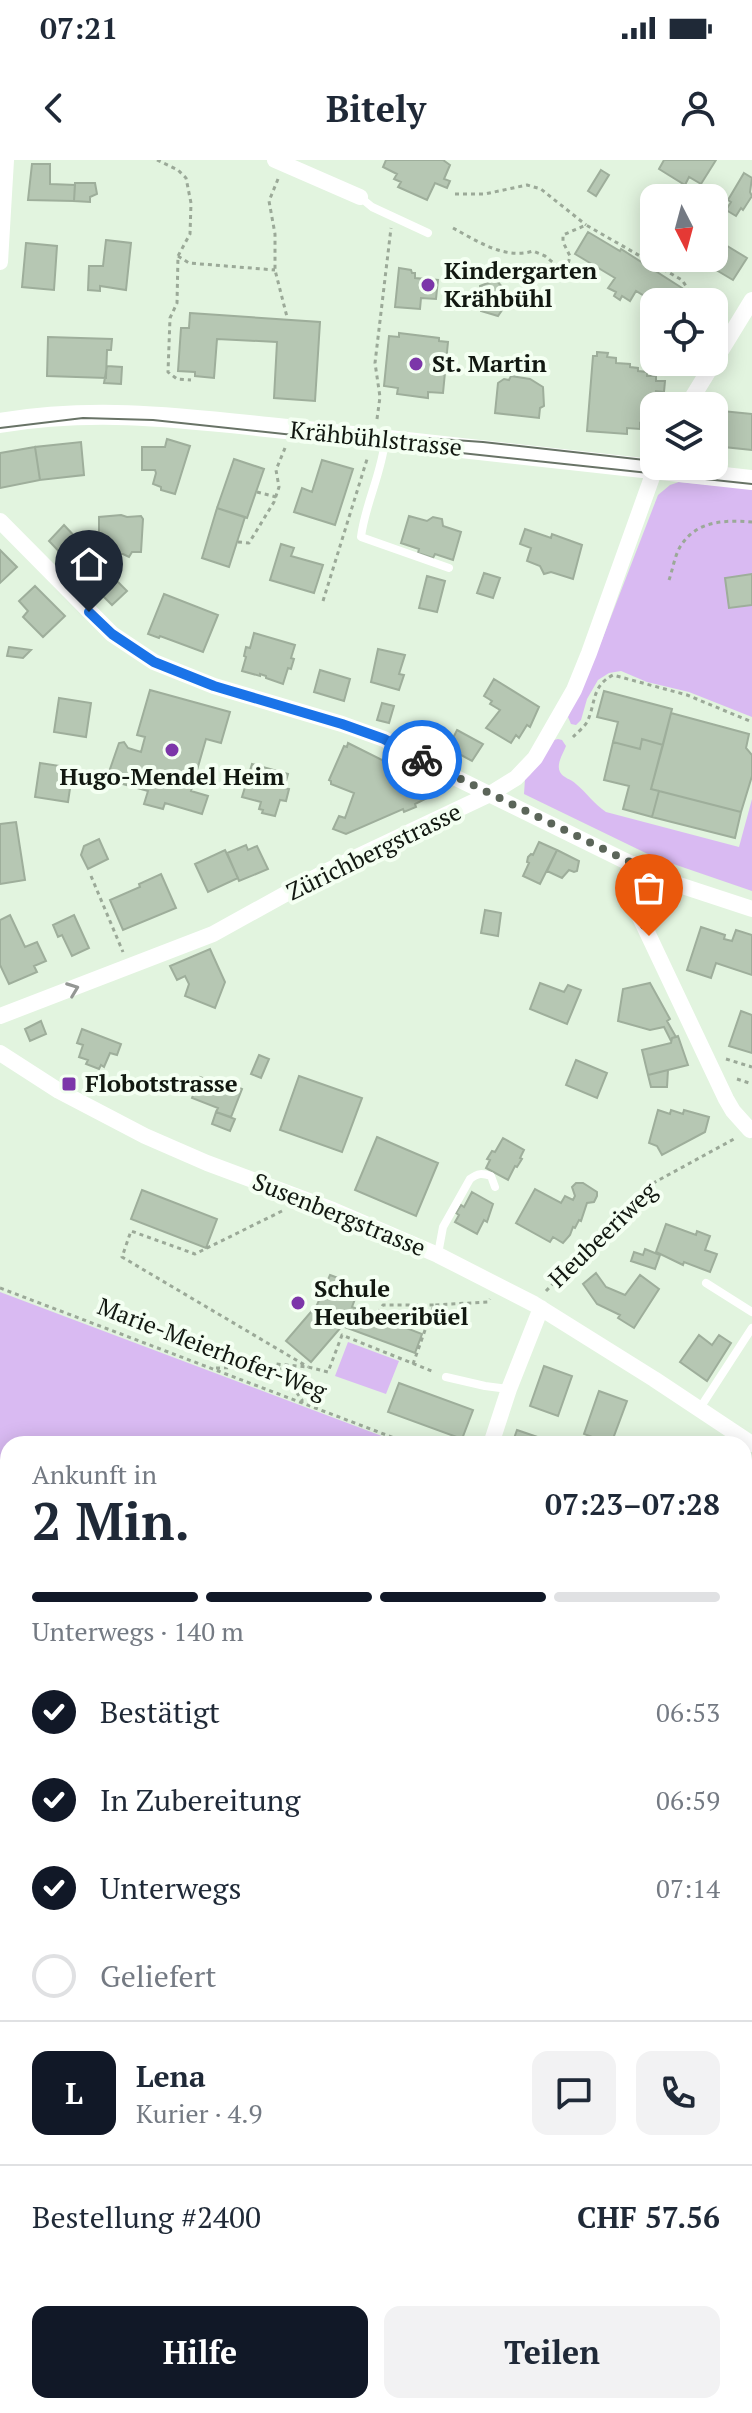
<!DOCTYPE html>
<html lang="de">
<head>
<meta charset="utf-8">
<style>
  :root { --surface:#fff; --page:#f2f2f3; --text:#1f2937; --muted:#747a83; --line:#e0e1e3; --accent:#111827 }
  body { margin:0; font-family:"PT Serif",serif; background:var(--page); color:var(--text); height:100vh; display:flex; flex-direction:column; font-size:30px; white-space:nowrap }
  * { box-sizing:border-box; margin:0 }
  p { font-size:26px; color:var(--muted) }
  .icon { flex:none; width:44px; height:44px; fill:none; stroke:currentColor; stroke-width:2; stroke-linecap:round; stroke-linejoin:round }
  .map { position:relative; flex:1; overflow:hidden }
  .sheet { position:absolute; left:0px; top:1276px; width:752px; height:978px; display:flex; flex-direction:column; background:var(--surface); border-radius:24px 24px 0 0; box-shadow:0 4px 20px #0003 }
  .sheet>* { flex:none }
  .needle { width:52px; rotate:174deg }
  .controls { position:absolute; left:640px; top:24px; display:grid; gap:16px }
  .controls a { display:grid; place-items:center; width:88px; height:88px; border-radius:16px; background:var(--surface); box-shadow:0 4px 20px #0003; font-size:40px }
  .pin { position:absolute; display:grid; place-items:center; width:68px; height:68px; color:#fff; margin:-82px -34px; border-radius:50% 50% 50% 0; rotate:-45deg; box-shadow:0 0 8px #0007 }
  .pin .icon { rotate:45deg }
  .courier { position:absolute; display:grid; place-items:center; width:80px; height:80px; margin:-40px; border:6px solid #1a73e8; border-radius:50%; background:#fff; color:#222; box-shadow:0 2px 10px #0007 }
  .overview em { font-style:normal; font-weight:700 }
  .overview div { display:flex; flex-direction:column-reverse }
  .overview { display:flex; align-items:center; justify-content:space-between; height:136px; padding:0 32px }
  h1 { font-size:52px; font-weight:700; line-height:60px }
  .bar { display:grid; grid-template-columns:repeat(4,1fr); gap:12px 8px; align-content:center; height:96px; padding:0 32px }
  .bar i { height:10px; border-radius:6px; background:var(--line) }
  .bar .on { background:var(--accent) }
  .bar p { grid-column:span 4 }
  .line { display:flex; align-items:center; gap:20px; padding:0 32px; border-top:2px solid var(--line) }
  .line div { flex:1 }
  .round { display:grid; place-items:center; flex:none; width:84px; height:84px; border-radius:16px; background:var(--page) }
  ol { padding:0 32px; list-style:none }
  li { display:flex; align-items:center; gap:24px; height:88px }
  li p { margin-inline-start:auto }
  li .icon { padding:8px; border-radius:50%; background:var(--accent); color:#fff; stroke-width:4 }
  li:last-child { color:var(--muted) }
  li i { width:44px; height:44px; border:4px solid var(--line); border-radius:50% }
  .primary-button { display:flex; gap:16px; margin-top:auto; padding:16px 32px }
  .primary-button a { flex:1; height:92px; border-radius:16px; background:var(--accent); color:#fff; font-size:32px; font-weight:700; line-height:92px; text-align:center }
  .primary-button a+a { background:var(--page); color:var(--text) }
  .status { display:flex; justify-content:space-between; align-items:center; height:56px; padding:0 40px; background:var(--surface); direction:ltr }
  .status svg { height:22px; fill:currentColor }
  header { display:flex; justify-content:space-between; align-items:center; height:104px; padding:0 32px; background:var(--surface); font-size:36px; font-weight:700 }
  .map>svg:first-child { display:block }
  .green { fill:#d9baf2 }
  .building { fill:#b6c7b3; stroke:#9eae9b; stroke-width:2 }
  .lines { fill:none; stroke-linecap:round; stroke-linejoin:round }
  .path { stroke:#9ba998; stroke-width:3; stroke-dasharray:4 4; stroke-linecap:butt }
  .service { stroke:#fff; stroke-width:8 }
  .minor { stroke:#fff; stroke-width:16 }
  .tertiary { stroke:#fff; stroke-width:20 }
  .tram { stroke:#687366; stroke-width:2 }
  .oneway { stroke:#949794 }
  .done { stroke:#5b6559; stroke-width:8; stroke-dasharray:0 14.4 }
  .route { stroke:#1a73e8; stroke-width:10 }
  .poi-dot { fill:#7c36a9; stroke:#f4fff2; stroke-width:3 }
  .labels { text-anchor:middle; stroke-width:8; stroke-linejoin:round; paint-order:stroke }
  .poi-label { font-size:24px; font-weight:bold; fill:#121811; stroke:#f4fff2; text-anchor:start }
  .street-label { font-size:24px; fill:#121811; stroke:#f4fff2 }
</style>
</head>
<body>
<div class="status"><b>07:21</b><svg viewBox="0 0 49 12"><path d="M0 12V9h3v3zM5 12V6h3v6zM10 12V3h3v9zM15 12V0h3v12zM26 1h20v11H26zM47 4h2v5h-2z"/></svg></div>
<header><svg class="icon" aria-label="back" viewBox="0 0 24 24"><path d="M15 5l-7 7 7 7"/></svg>Bitely<svg class="icon" aria-label="person" viewBox="0 0 24 24"><circle cx="12" cy="8" r="4"/><path d="M4 21q1-7 8-7t8 7"/></svg></header>
<div class="map">
<svg width="752" height="2253" viewBox="0 0 752 2253">
  <rect width="100%" height="100%" fill="#e2f4df"/>
  <!-- green -->
  <path class="green" d="M679,322L752,329V557L689,532L647,522L621,511L609,513L598,520L587,539L581,560L576,565L571,564L568,557L602,480L658,335L670,325Z
    M558,579L562,580L566,586C563,594 556,604 560,612C563,618 571,619 576,624C587,633 594,644 606,652L739,687L752,639V731L656,698L524,634L525,619L530,615L554,580Z
    M0,1132L403,1284H8V1386L0,1385Z
    M348,1182L399,1201L386,1234L335,1216Z
    M0,1484L8,1487V2246H744V1895L752,1901V2253H0Z"/>
  <!-- building -->
  <path class="building" d="M386,0H443L450,5L444,19L450,21L447,28L435,23L427,40L398,27L401,22L394,19L397,14L383,7Z
    M664,0H716L701,24L689,17L685,25L659,9Z
    M32,4H50V24L75,25L74,41L28,40Z
    M601,10L609,15L596,36L588,31Z
    M744,13L752,18L750,32L752,36L743,50L741,48L736,56L726,50L731,42L728,40Z
    M75,23H95L97,34L90,37V42L74,41Z
    M588,72L620,91L621,89L682,128L673,142H654L636,131L630,141L622,136L620,140L614,136L616,132L608,128L615,118L575,94Z
    M106,80L131,83L126,130L100,126V131L88,130L89,106H103Z
    M719,81L747,98L733,120L706,104L698,105L686,98H714V90Z
    M26,83L57,86L54,130L22,127Z
    M399,108L411,110L412,113H415V118L438,120L436,139L421,138L420,149L395,147Z
    M496,120L511,137L498,156L481,151L480,126Z
    M190,153L320,162L315,241L274,238L277,182L217,179L214,218L195,216V212L178,211L181,168H189Z
    M399,173L439,178V181L448,182L443,233L428,232V238L397,234L398,228L384,226L389,176L399,177Z
    M48,177L112,179L111,190H107L106,218L47,216Z
    M597,192L608,193L607,197L616,198V203L630,204V207L638,208V211L647,212V216H656V221H665L664,232L656,231L655,245L650,244L646,264L640,263V269L627,268V274L587,271L593,196H597Z
    M107,206L122,207L121,224L104,223Z
    M511,216L530,219L543,227L544,246L540,248L539,258L495,253L498,223L504,219L509,220Z
    M722,251L752,254V290L724,287V284L718,281L719,275L725,271L726,261L721,260Z
    M167,279L190,286L175,334L161,330V327L153,324L156,313L155,310H142V287H165Z
    M81,282L84,315L40,320L35,287Z
    M35,287L40,320L0,328V293Z
    M234,299L264,309L247,358L217,348Z
    M322,300L353,309L335,365L294,352L302,328L312,332Z
    M217,348L245,357L229,407L202,398Z
    M121,355L127,357L141,356L143,359L141,392H132L129,397L123,394L99,393V357Z
    M409,356L427,361L433,357L442,359L443,366L461,372L453,400L435,394L433,398L418,393L419,389L401,383Z
    M64,365L78,380L85,373L99,372V386L84,387L69,402L49,381Z
    M525,369L551,378L552,374L582,385L573,419L551,412L544,414L540,406L527,401L531,388L520,384Z
    M281,384L294,388L291,396L323,405L314,433L270,420Z
    M0,390L17,407L0,423Z
    M108,412L127,431L112,445L93,426Z
    M484,413L500,418L493,438L477,433Z
    M752,414V445L729,448L725,418Z
    M427,416L445,421L437,452L419,448Z
    M35,426L65,456L43,477L23,457L28,451L19,441Z
    M164,434L218,455L203,492L160,476L159,478L148,474Z
    M254,473L295,485L291,498L294,499L291,509L288,508L283,524L266,518V516L260,514V516L242,511L246,497L244,496L246,487L250,488Z
    M9,487L31,490L23,498L7,496Z
    M378,489L405,495L399,514L404,515L399,530L371,522Z
    M320,510L350,519L344,541L314,532Z
    M494,519L539,547L530,567L527,565L519,578L516,575L511,583L486,568L500,550L490,544L492,541L484,536Z
    M150,530L230,552L221,583L206,579L191,631L208,636L202,654L165,643L163,649L144,644L148,631L112,621L114,614L109,612L119,583L124,582L128,588L141,592L145,577L137,575Z
    M604,531L672,549L663,585L642,579L640,589L613,582L618,562L597,557Z
    M59,538L91,543L86,577L54,572Z
    M382,543L394,546L389,563L377,560Z
    M671,553L749,574L746,588L752,595V616L741,652L651,629Z
    M457,570L483,584L472,601L448,588Z
    M642,579L663,585L651,629L659,631L652,657L623,649L629,626L604,620L613,582L640,589Z
    M348,583L410,614L408,620L416,623L417,619L428,624L427,638L415,644L416,647L404,652L403,649L346,674L333,669L339,656L345,658L354,633L331,624V621L329,620L344,586L347,587Z
    M40,603L73,608L68,642L35,637Z
    M252,604L288,614L284,628L289,629L286,641L280,640L275,656L262,653L263,650L259,649L261,642L242,637Z
    M659,631L741,652L735,678L652,657Z
    M16,662L25,720L0,724V664Z
    M99,679L108,699L88,709L81,695L84,686Z
    M539,682L557,690L540,724L523,716L529,703L527,702L528,697L531,694L533,695Z
    M246,685L248,690L257,686L268,709L239,721L227,693Z
    M225,690L238,718L208,732L195,704Z
    M557,690L579,701L577,711L574,712L569,710L562,718L547,711Z
    M161,714L176,748L123,770L110,740L140,727L139,724Z
    M485,750L501,753L498,776L481,773Z
    M10,755L25,787L37,782L46,801L34,806L37,812L9,824L0,805V760Z
    M74,755L89,788L72,796L62,775L58,777L53,765Z
    M701,767L725,775L724,779L732,781L736,770L752,775V815L716,803L711,818L687,810Z
    M210,789L225,822L215,848L185,836L189,824L185,816L177,820L170,806Z
    M540,823L564,832L568,825L581,830L567,864L530,849Z
    M650,823L670,859L667,861L676,877L672,878L671,881L664,867L650,870L618,861L623,829Z
    M741,851L752,855V893L729,886Z
    M41,861L46,874L30,881L25,869Z
    M82,869L121,884L117,895L110,893L104,907L101,905L99,909L86,904L88,900L79,897L83,885L77,883Z
    M678,876L688,905L648,915L642,890L671,883L672,878Z
    M259,895L269,899L261,918L251,914Z
    M576,900L607,913L597,938L566,925Z
    M668,910L667,927H651L648,915Z
    M299,916L362,938L342,992L280,970Z
    M200,917L215,923L217,918L242,929L231,957L216,952L218,948L192,938Z
    M658,950L670,954L671,950L683,954L684,950L709,957L705,972L662,995L657,986L649,983Z
    M216,952L235,959L230,971L212,964Z
    M377,977L438,1003L416,1056L355,1030Z
    M503,978L524,990L520,998L522,999L517,1007L515,1006L508,1020L486,1008L490,1000L487,999L492,991L495,992Z
    M576,1023H583L597,1032V1036L594,1042L587,1043L581,1061L579,1060L575,1068L573,1067L570,1075L563,1083L553,1077L550,1082L516,1063L535,1029L561,1043L565,1036L573,1040L575,1036L572,1027Z
    M142,1030L217,1059L206,1088L131,1059Z
    M472,1032L493,1044L487,1062L484,1060L477,1074L455,1062L459,1055L456,1053L461,1045L464,1047Z
    M666,1064L696,1075L697,1071L710,1076L705,1090L717,1094L710,1112L684,1102L683,1105L656,1092Z
    M645,1089L660,1095L655,1109L631,1101L634,1092L643,1095Z
    M596,1113L606,1127L625,1135L640,1115L659,1129L634,1168L618,1158L620,1155L597,1144L583,1124Z
    M330,1115L360,1126L352,1147L422,1174L415,1193L342,1166L311,1202L286,1181L317,1145Z
    M699,1175L712,1185L719,1175L731,1183L707,1221L680,1202Z
    M544,1206L572,1216L558,1256L530,1246Z
    M399,1223L473,1250L462,1279L388,1252Z
    M599,1231L627,1241L611,1284L584,1274Z
    M517,1270L558,1284H512Z
    M744,1369L748,1372L750,1370L752,1371V1417L748,1422L744,1419Z"/>
  <g class="lines">
    <!-- path -->
    <path class="path" d="M157,0L178,10L186,18L191,43L190,74L178,96L177,143L170,158L168,212L177,219L191,220
      M278,19L269,41L275,74V110L287,157
      M455,34H485L527,25L541,29L586,65
      M453,68C477,81 505,100 533,91L545,96L566,113L570,96L563,82V75L586,65L682,120L692,135L693,142
      M178,96L189,103L275,110
      M377,259L380,237L375,203L391,68
      M257,332L276,337
      M238,382L249,383L274,342L279,327L276,310L285,288
      M669,420C673,409 675,393 682,384C698,360 727,360 752,362
      M323,441L368,296
      M573,577C577,573 584,567 587,562C596,544 591,526 613,515L687,535L752,562
      M91,716L123,792
      M726,899L752,907
      M737,919L752,924
      M282,1051L195,1094L131,1071L122,1097L308,1207
      M0,1128L410,1284
      M546,1131L646,1027L734,979
      M378,1153L383,1145H434
      M413,1204L434,1145L488,1142L490,1139
      M216,1208L276,1207
      M302,1243V1240L276,1204L308,1207L328,1212L342,1175L434,1212
      M0,1338L8,1344
      M0,1391L8,1393
      M0,1689L8,1687
      M744,2175L752,2174
      M122,2253L124,2246
      M557,2253L563,2246"/>
    <!-- service -->
    <path class="service" d="M360,37L372,47L428,73
      M385,280C382,313 365,344 361,377L449,408
      M438,1094L443,1067L470,1019C478,1013 482,1013 491,1016L495,1027
      M706,1123L752,1152
      M446,1217L485,1226L508,1229
      M700,1248L752,1168"/>
    <!-- minor -->
    <path class="minor" d="M275,0L360,37
      M0,102L6,0
      M714,202L752,140
      M687,246L714,202
      M0,361L112,474L154,502L214,526L342,564L384,579L450,615L664,720L752,749
      M634,704L627,724L629,734L726,939L733,951L750,970L752,969
      M0,856L213,774L325,712L490,634L516,618L535,598L574,530L589,493L656,306
      M0,893L59,931L145,976L207,1003L333,1050L438,1095L534,1144L654,1219L752,1284
      M491,1284L509,1229L541,1148
      M0,1477L8,1480
      M744,1879L752,1882"/>
    <!-- tertiary -->
    <path class="tertiary" d="M0,263C107,245 201,261 307,271C456,286 604,303 752,320"/>
    <!-- tram -->
    <path class="tram" d="M0,268L83,258L153,260L752,324
      M411,277L483,282L654,301"/>
  </g>
  <!-- one-way arrows -->
  <defs><path id="oneway-chevron" d="M-2-3.5L2.5 0L-2 3.5" fill="none" stroke-width="1.6" stroke-linecap="round" stroke-linejoin="round" transform="scale(2)"/></defs>
  <use class="oneway" href="#oneway-chevron" transform="translate(73 829) rotate(-21)"/>
  <g class="lines">
    <!-- done -->
    <path class="done" d="M422,600L634,704L627,729L649,776"/>
    <!-- route -->
    <path class="route" d="M89,452L112,474L154,502L214,526L342,564L384,579L422,600"/>
  </g>
  <!-- markers -->
  <g class="poi-dot">
    <circle cx="428" cy="125" r="8"/>
    <circle cx="416" cy="204" r="8"/>
    <circle cx="172" cy="590" r="8"/>
    <rect x="61" y="916" width="16" height="16" rx="4"/>
    <circle cx="298" cy="1143" r="8"/>
  </g>
  <g class="labels">
    <!-- poi labels -->
    <g class="poi-label">
      <text x="444" y="119">Kindergarten<tspan x="444" dy="28">Krähbühl</tspan></text>
      <text x="432" y="212">St. Martin</text>
      <text x="172" y="625" text-anchor="middle">Hugo-Mendel Heim</text>
      <text x="85" y="932">Flobotstrasse</text>
      <text x="314" y="1137">Schule<tspan x="314" dy="28">Heubeeribüel</tspan></text>
    </g>
    <!-- street labels -->
    <g class="street-label">
      <text transform="translate(376 279) rotate(6)" y="8">Krähbühlstrasse</text>
      <text transform="translate(374 692) rotate(-26)" y="8">Zürichbergstrasse</text>
      <text transform="translate(339 1055) rotate(22)" y="8">Susenbergstrasse</text>
      <text transform="translate(603 1075) rotate(-44)" y="8">Heubeeriweg</text>
      <text transform="translate(212 1189) rotate(21)" y="8">Marie-Meierhofer-Weg</text>
    </g>
  </g>
</svg>
<div class="controls">
<a><svg class="needle" viewBox="-14 -14 28 28"><path d="M0-13l5 13h-10z" fill="#e53935"/><path d="M0 13l5-13h-10z" fill="#747a83"/></svg></a>
<a><svg class="icon" aria-label="locate" viewBox="0 0 24 24"><circle cx="12" cy="12" r="6"/><path d="M12 2v4M12 18v4M2 12h4M18 12h4"/></svg></a>
<a><svg class="icon" aria-label="layers" viewBox="0 0 24 24"><path d="M12 4l9 5-9 5-9-5zM3 14l9 5 9-5"/></svg></a>
</div>
<div class="pin" style="left:649px;top:776px;background:#ea580c"><svg class="icon" aria-label="bag" viewBox="0 0 24 24"><path d="M5 8h14l-1 12H6zM9 8a3 3 0 0 1 6 0"/></svg></div>
<div class="pin" style="left:89px;top:452px;background:#1f2937"><svg class="icon" aria-label="home" viewBox="0 0 24 24"><path d="M3 11l9-7 9 7M6 9v11h12V9"/></svg></div>
<div class="courier" style="left:422px;top:600px"><svg class="icon" aria-label="bike" viewBox="0 0 24 24"><circle cx="6" cy="16" r="4"/><circle cx="18" cy="16" r="4"/><path d="M6 16l4-8h5l3 8M10 8l3 8H6M13 5h3"/></svg></div>
<section class="sheet">
<div class="overview"><div><h1>2 Min.</h1><p>Ankunft in</p></div><em>07:23–07:28</em></div>
<div class="bar"><i class="on"></i><i class="on"></i><i class="on"></i><i></i><p>Unterwegs · 140 m</p></div>
<ol>
<li><svg class="icon" aria-label="check" viewBox="0 0 24 24"><path d="M5 12l5 5 9-10"/></svg>Bestätigt<p>06:53</p></li>
<li><svg class="icon" aria-label="check" viewBox="0 0 24 24"><path d="M5 12l5 5 9-10"/></svg>In Zubereitung<p>06:59</p></li>
<li><svg class="icon" aria-label="check" viewBox="0 0 24 24"><path d="M5 12l5 5 9-10"/></svg>Unterwegs<p>07:14</p></li>
<li><i></i>Geliefert</li>
</ol>
<div class="line" style="height:144px"><b class="round" style="background:var(--accent);color:#fff">L</b><div><b>Lena</b><p>Kurier · 4.9</p></div><a class="round"><svg class="icon" aria-label="chat" viewBox="0 0 24 24"><path d="M4 5h16v11H9l-5 4z"/></svg></a><a class="round"><svg class="icon" aria-label="phone" viewBox="0 0 24 24"><path d="M5 4h4l2 5-3 2q2 4 5 5l2-3 5 2v4C11 20 4 13 5 4z"/></svg></a></div>
<div class="line" style="height:104px"><div>Bestellung #2400</div><b>CHF 57.56</b></div>
<div class="primary-button"><a>Hilfe</a><a>Teilen</a></div>
</section>
</div>
</body>
</html>
